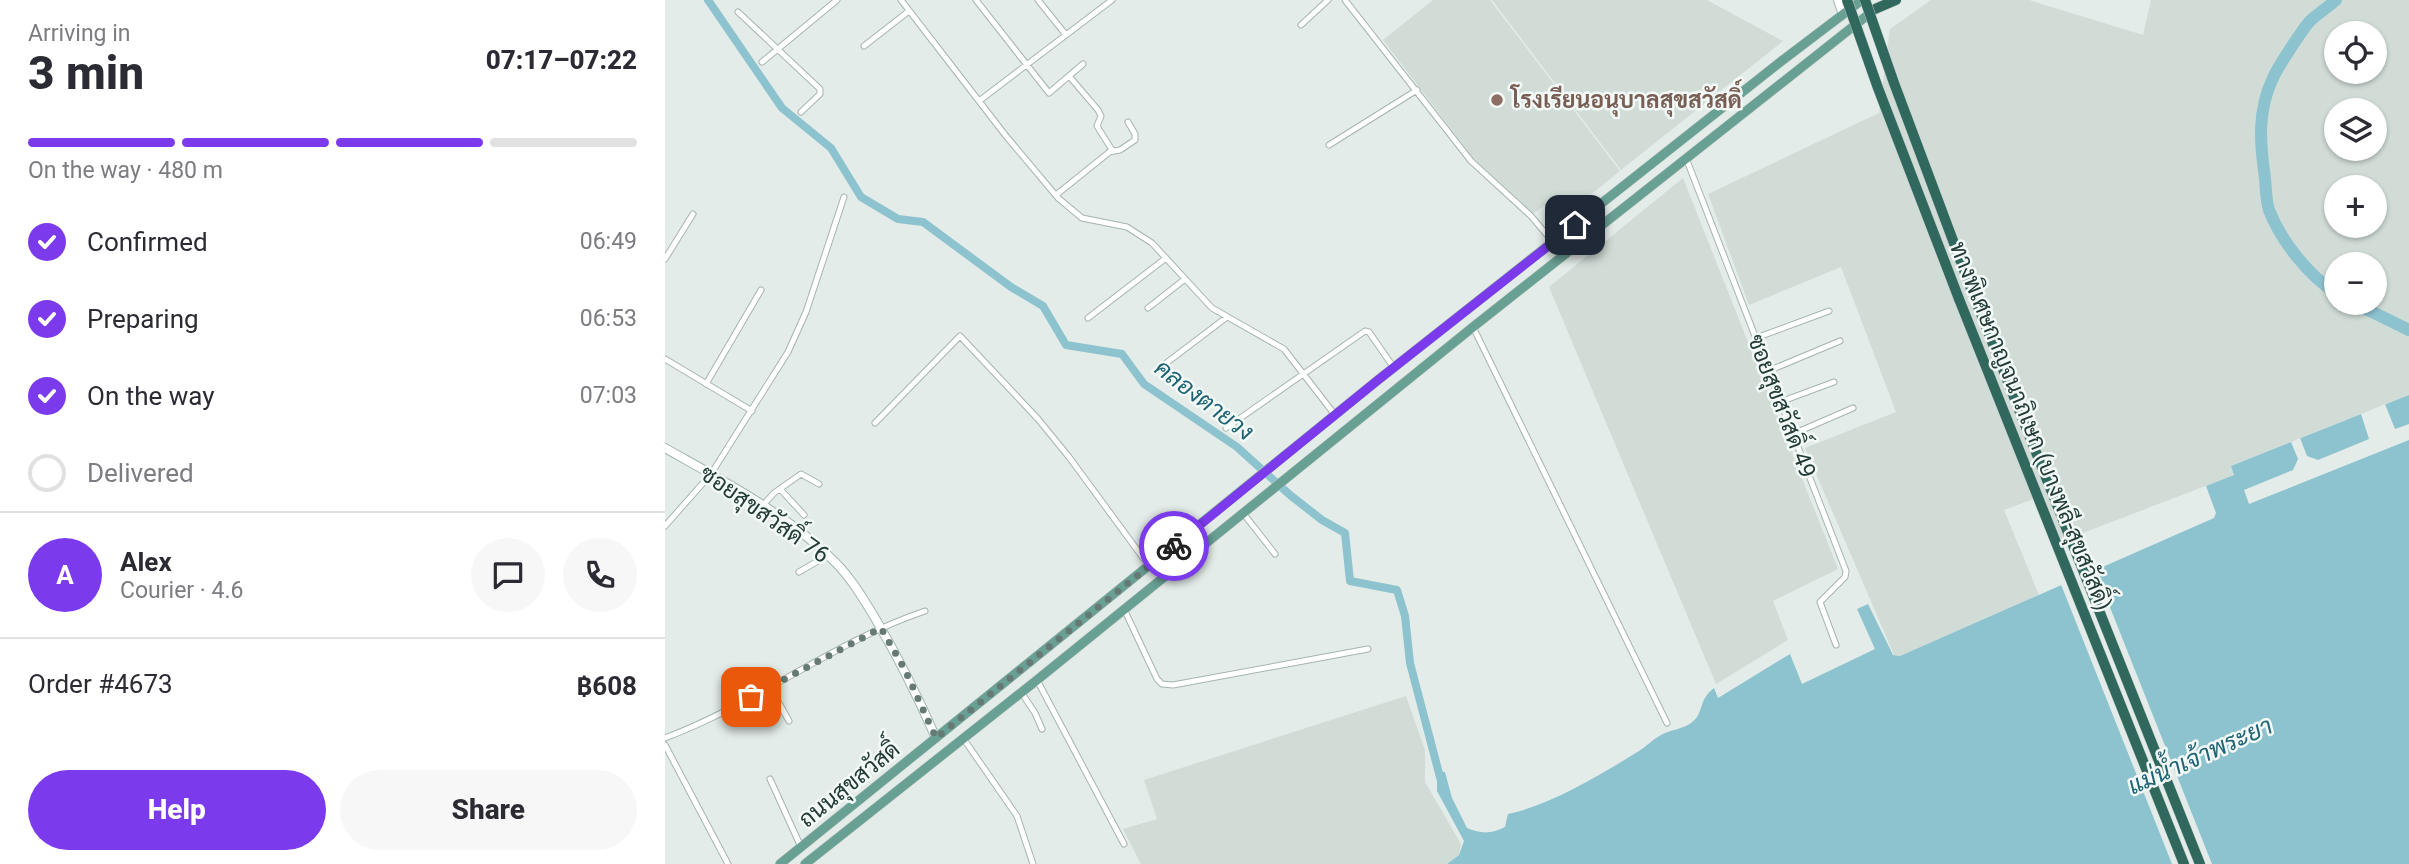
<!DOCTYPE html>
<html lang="en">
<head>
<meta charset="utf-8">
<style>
  :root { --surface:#fff; --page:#f7f7f7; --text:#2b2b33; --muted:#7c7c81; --line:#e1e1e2; --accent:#7c3aed }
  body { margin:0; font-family:Roboto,Sarabun,sans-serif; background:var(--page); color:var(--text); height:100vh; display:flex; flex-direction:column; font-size:26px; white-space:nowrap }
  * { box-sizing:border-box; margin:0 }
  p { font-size:23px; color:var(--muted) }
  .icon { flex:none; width:38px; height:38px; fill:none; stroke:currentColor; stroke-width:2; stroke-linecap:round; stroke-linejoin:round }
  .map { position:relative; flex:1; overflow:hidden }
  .side { display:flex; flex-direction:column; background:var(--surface); width:665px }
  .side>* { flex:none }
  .controls { position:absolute; left:1659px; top:21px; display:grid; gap:14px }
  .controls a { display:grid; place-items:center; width:63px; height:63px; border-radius:50%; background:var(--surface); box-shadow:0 2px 5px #0004; font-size:35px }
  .pin { position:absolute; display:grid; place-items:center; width:60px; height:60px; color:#fff; margin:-30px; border-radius:14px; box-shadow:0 4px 10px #0006 }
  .courier { position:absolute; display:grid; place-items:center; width:70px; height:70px; margin:-35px; border:5px solid #7c3aed; border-radius:50%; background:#fff; color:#222; box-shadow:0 2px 9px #0007 }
  .summary em { font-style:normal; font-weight:800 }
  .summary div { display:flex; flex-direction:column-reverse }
  .summary { display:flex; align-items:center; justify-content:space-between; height:119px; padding:0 28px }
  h1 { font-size:46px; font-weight:800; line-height:52px }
  .bar { display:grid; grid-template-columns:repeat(4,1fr); gap:10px 7px; align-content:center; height:84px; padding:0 28px }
  .bar i { height:9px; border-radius:5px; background:var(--line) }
  .bar .on { background:var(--accent) }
  .bar p { grid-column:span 4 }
  .line { display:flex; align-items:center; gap:18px; padding:0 28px; border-top:2px solid var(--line) }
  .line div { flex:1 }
  .round { display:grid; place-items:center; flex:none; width:74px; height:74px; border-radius:37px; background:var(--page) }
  ol { padding:0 28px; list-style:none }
  li { display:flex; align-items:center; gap:21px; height:77px }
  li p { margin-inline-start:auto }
  li .icon { padding:7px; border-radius:50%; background:var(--accent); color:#fff; stroke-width:4 }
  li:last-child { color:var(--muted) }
  li i { width:38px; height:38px; border:4px solid var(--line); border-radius:50% }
  .action { display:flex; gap:14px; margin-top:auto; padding:14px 28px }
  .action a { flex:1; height:80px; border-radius:42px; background:var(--accent); color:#fff; font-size:28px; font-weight:800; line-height:80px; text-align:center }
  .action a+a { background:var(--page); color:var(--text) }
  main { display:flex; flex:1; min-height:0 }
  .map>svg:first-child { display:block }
  .built { fill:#d1dcd7; fill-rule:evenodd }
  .water { fill:#8dc2cf }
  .pier { fill:#e3ece8 }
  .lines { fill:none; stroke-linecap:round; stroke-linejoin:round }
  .canal { stroke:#8dc2cf; stroke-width:8 }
  .river { stroke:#8dc2cf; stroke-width:12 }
  .street-casing { stroke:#a6b4af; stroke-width:7 }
  .secondary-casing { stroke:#a1b7b0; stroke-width:10 }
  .primary-casing { stroke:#c1c8c7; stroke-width:10 }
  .highway-casing { stroke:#c1c8c7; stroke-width:11 }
  .street { stroke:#fff; stroke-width:5 }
  .secondary { stroke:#fff; stroke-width:8 }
  .primary { stroke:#69a094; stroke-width:9 }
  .highway { stroke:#30685e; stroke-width:10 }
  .highway-bridge-casing { stroke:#c1c8c7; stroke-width:11; stroke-linecap:butt }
  .highway-bridge { stroke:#30685e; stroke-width:10 }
  .done { stroke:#667a75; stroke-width:7; stroke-dasharray:0 12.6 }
  .route { stroke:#7c3aed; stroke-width:9 }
  .education-dot { fill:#8d6e63; stroke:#f3f9f6; stroke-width:2.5 }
  .labels { text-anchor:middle; stroke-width:5; stroke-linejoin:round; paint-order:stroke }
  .education-label { font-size:23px; font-weight:bold; fill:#785e54; stroke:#f3f9f6; text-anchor:start }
  .street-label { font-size:23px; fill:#233c37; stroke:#f3f9f6 }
  .water-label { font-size:24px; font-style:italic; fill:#1f6476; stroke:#f3f9f6 }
</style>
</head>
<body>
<main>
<section class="side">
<div class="summary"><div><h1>3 min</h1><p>Arriving in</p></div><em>07:17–07:22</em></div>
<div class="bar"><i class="on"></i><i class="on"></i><i class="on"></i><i></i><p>On the way · 480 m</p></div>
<ol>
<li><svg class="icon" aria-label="check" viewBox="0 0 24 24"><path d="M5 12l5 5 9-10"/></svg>Confirmed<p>06:49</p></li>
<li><svg class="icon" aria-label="check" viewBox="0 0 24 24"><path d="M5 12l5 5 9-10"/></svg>Preparing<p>06:53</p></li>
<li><svg class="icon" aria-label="check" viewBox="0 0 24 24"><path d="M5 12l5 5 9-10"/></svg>On the way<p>07:03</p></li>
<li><i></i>Delivered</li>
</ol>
<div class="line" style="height:126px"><b class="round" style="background:var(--accent);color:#fff">A</b><div><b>Alex</b><p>Courier · 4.6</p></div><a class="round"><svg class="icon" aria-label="chat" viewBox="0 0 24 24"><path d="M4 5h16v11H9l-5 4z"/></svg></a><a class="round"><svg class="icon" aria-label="phone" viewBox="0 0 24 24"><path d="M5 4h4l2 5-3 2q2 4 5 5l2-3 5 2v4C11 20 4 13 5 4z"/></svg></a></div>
<div class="line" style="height:91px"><div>Order #4673</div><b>฿608</b></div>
<div class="action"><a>Help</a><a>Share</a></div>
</section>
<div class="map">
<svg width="1744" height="864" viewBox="0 0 1744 864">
  <rect width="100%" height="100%" fill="#e3ece8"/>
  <!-- built -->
  <path class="built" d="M768,0H825L955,171L903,213L887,200L868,214L809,159L718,40Z
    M827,0H1042L1118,41L956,170Z
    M1266,0H1364L1478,35L1486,0H1744V395L1566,466L1569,475L1397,541L1376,496L1339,510L1374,595L1235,656L1229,655L1140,448L1231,412L1176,267L1084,305L1043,194L1214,113L1225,29ZM1671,33H1710V72H1671ZM1671,110H1710V149H1671ZM1671,187H1710V226H1671ZM1671,264H1710V303H1671Z
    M1018,178L1173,569L1108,601L1123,640L1051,684L884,287Z
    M741,696L760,750V782L796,844L794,855L782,864H476L458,829L492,819L479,780Z"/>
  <!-- water -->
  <path class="water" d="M1744,395V864H782L794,855L799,841L772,791V771L780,772L787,798L802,828C816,834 827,834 840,827L843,814C886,805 937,774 974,751C982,746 988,739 996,735C1005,730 1018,729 1026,723C1040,713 1032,701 1049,688L1053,698L1125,654L1137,684L1210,649L1192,609L1203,604L1228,655L1235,656L1549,518L1551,513L1541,486L1569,475L1566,466Z"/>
  <!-- pier -->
  <path class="pier" d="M1720,404L1730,429L1744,424V440L1584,504L1579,490L1628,470L1633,459L1626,442L1635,438L1642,456L1653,460L1704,439L1696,414Z
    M1429,567L1547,864H1507L1395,582Z"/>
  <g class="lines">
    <!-- canal -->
    <path class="canal" d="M43,0L117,108L166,148L196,197L233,219L258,222L346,287L378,306L401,345L457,354L479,384L572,447L625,495L657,520L680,533L685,581L732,590L740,616L745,663L776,781"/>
    <!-- river -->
    <path class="river" d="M1671,0C1663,7 1654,13 1646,20C1638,28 1613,67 1608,78C1592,111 1595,144 1600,178C1601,189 1601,201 1604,210C1616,241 1644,276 1671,293
      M1689,303L1744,330"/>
    <!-- street casing -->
    <g class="street-casing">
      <path id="street" d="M236,0L341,136L393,198L417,218L462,227L487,243L547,308L619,349L670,415
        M311,0L384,93L418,64
        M373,0L401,35
        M680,0L806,161L866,216L888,242
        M73,12L155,89V94L136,112
        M636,25L663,0
        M199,46L244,11
        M97,62L172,0
        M314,101L447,0
        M664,145L752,90
        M444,152L455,150L470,140V134L463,122
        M1021,158L1181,571L1180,577L1155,602L1171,645
        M391,195L447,150L432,126L436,116L433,110L404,76
        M0,259L28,214
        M483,308L520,279
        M423,318L501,258
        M808,327L1002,723
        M1091,338L1164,311
        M0,359L87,411
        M500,364L562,317
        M1103,371L1175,341
        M41,384L96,290
        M1115,402L1169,382
        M210,423L295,336L373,419L404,457L484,566
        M561,428L700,331L704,332L729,368
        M1128,434L1188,408
        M116,490L139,515
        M98,505L109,493L136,474L154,484
        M578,513L610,554
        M0,526L46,474L123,352L141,312L179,197
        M134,572L163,555
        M459,609L492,679L497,684L508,685L703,649
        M372,680L459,844
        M105,687L124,721
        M356,692L370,713L377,729
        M0,738C91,704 168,642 260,611
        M298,738L352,816L368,864
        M0,745L63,864
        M105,779L136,847"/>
    </g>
    <!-- secondary casing -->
    <g class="secondary-casing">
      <path id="secondary" d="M1173,0L1178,15
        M0,448C58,481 122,514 170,562C186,578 198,598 210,618C233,657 253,697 271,738"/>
    </g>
    <!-- primary casing -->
    <g class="primary-casing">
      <path id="primary" d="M115,864L713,380L1114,63L1197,0
        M140,864L372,680L808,327L1209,10"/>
    </g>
    <!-- highway casing -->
    <g class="highway-casing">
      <path id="highway" d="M1210,9L1231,0
        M1308,294L1535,864
        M1294,299L1519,864"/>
    </g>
    <!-- street -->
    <use href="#street" class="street"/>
    <!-- secondary -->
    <use href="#secondary" class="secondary"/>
    <!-- primary -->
    <use href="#primary" class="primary"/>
    <!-- highway -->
    <use href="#highway" class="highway"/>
    <!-- highway-bridge casing -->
    <g class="highway-bridge-casing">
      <path id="highway-bridge" d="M1182,0L1213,88L1294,299
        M1200,0L1229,83L1308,294"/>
    </g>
    <!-- highway-bridge -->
    <use href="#highway-bridge" class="highway-bridge"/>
  </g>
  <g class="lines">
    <!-- done -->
    <path class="done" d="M86,697L216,628L240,670L271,738L509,546"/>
    <!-- route -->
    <path class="route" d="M509,546L713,380L910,225"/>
  </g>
  <!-- markers -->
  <circle class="education-dot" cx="832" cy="100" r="7"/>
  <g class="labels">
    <!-- education labels -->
    <g class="education-label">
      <text x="846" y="108">โรงเรียนอนุบาลสุขสวัสดิ์</text>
    </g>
    <!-- street labels -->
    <g class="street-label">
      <text transform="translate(1117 406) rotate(69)" y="8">ซอยสุขสวัสดิ์ 49</text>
      <text transform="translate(1366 426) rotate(68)" y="8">ทางพิเศษกาญจนาภิเษก (บางพลี-สุขสวัสดิ์)</text>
      <text transform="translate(100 514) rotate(35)" y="8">ซอยสุขสวัสดิ์ 76</text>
      <text transform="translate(184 784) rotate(-39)" y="8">ถนนสุขสวัสดิ์</text>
    </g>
    <!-- water labels -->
    <g class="water-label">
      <text transform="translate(539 400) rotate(37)" y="8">คลองตายวง</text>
      <text transform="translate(1535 756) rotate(-24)" y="8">แม่น้ำเจ้าพระยา</text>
    </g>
  </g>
</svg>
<div class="controls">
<a><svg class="icon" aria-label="locate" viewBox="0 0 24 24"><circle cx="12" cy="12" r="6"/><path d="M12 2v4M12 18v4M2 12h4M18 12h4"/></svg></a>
<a><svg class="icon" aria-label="layers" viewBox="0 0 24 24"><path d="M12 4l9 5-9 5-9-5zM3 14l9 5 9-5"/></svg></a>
<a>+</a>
<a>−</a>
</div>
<div class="pin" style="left:86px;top:697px;background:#ea580c"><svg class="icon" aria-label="bag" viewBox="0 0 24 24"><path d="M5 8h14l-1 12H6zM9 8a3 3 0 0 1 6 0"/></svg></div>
<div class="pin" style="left:910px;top:225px;background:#1f2937"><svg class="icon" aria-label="home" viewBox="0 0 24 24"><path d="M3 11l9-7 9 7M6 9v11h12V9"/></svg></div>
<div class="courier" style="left:509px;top:546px"><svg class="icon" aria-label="bike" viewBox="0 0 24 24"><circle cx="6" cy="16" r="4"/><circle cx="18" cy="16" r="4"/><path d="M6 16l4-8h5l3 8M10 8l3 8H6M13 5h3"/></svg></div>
</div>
</main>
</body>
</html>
